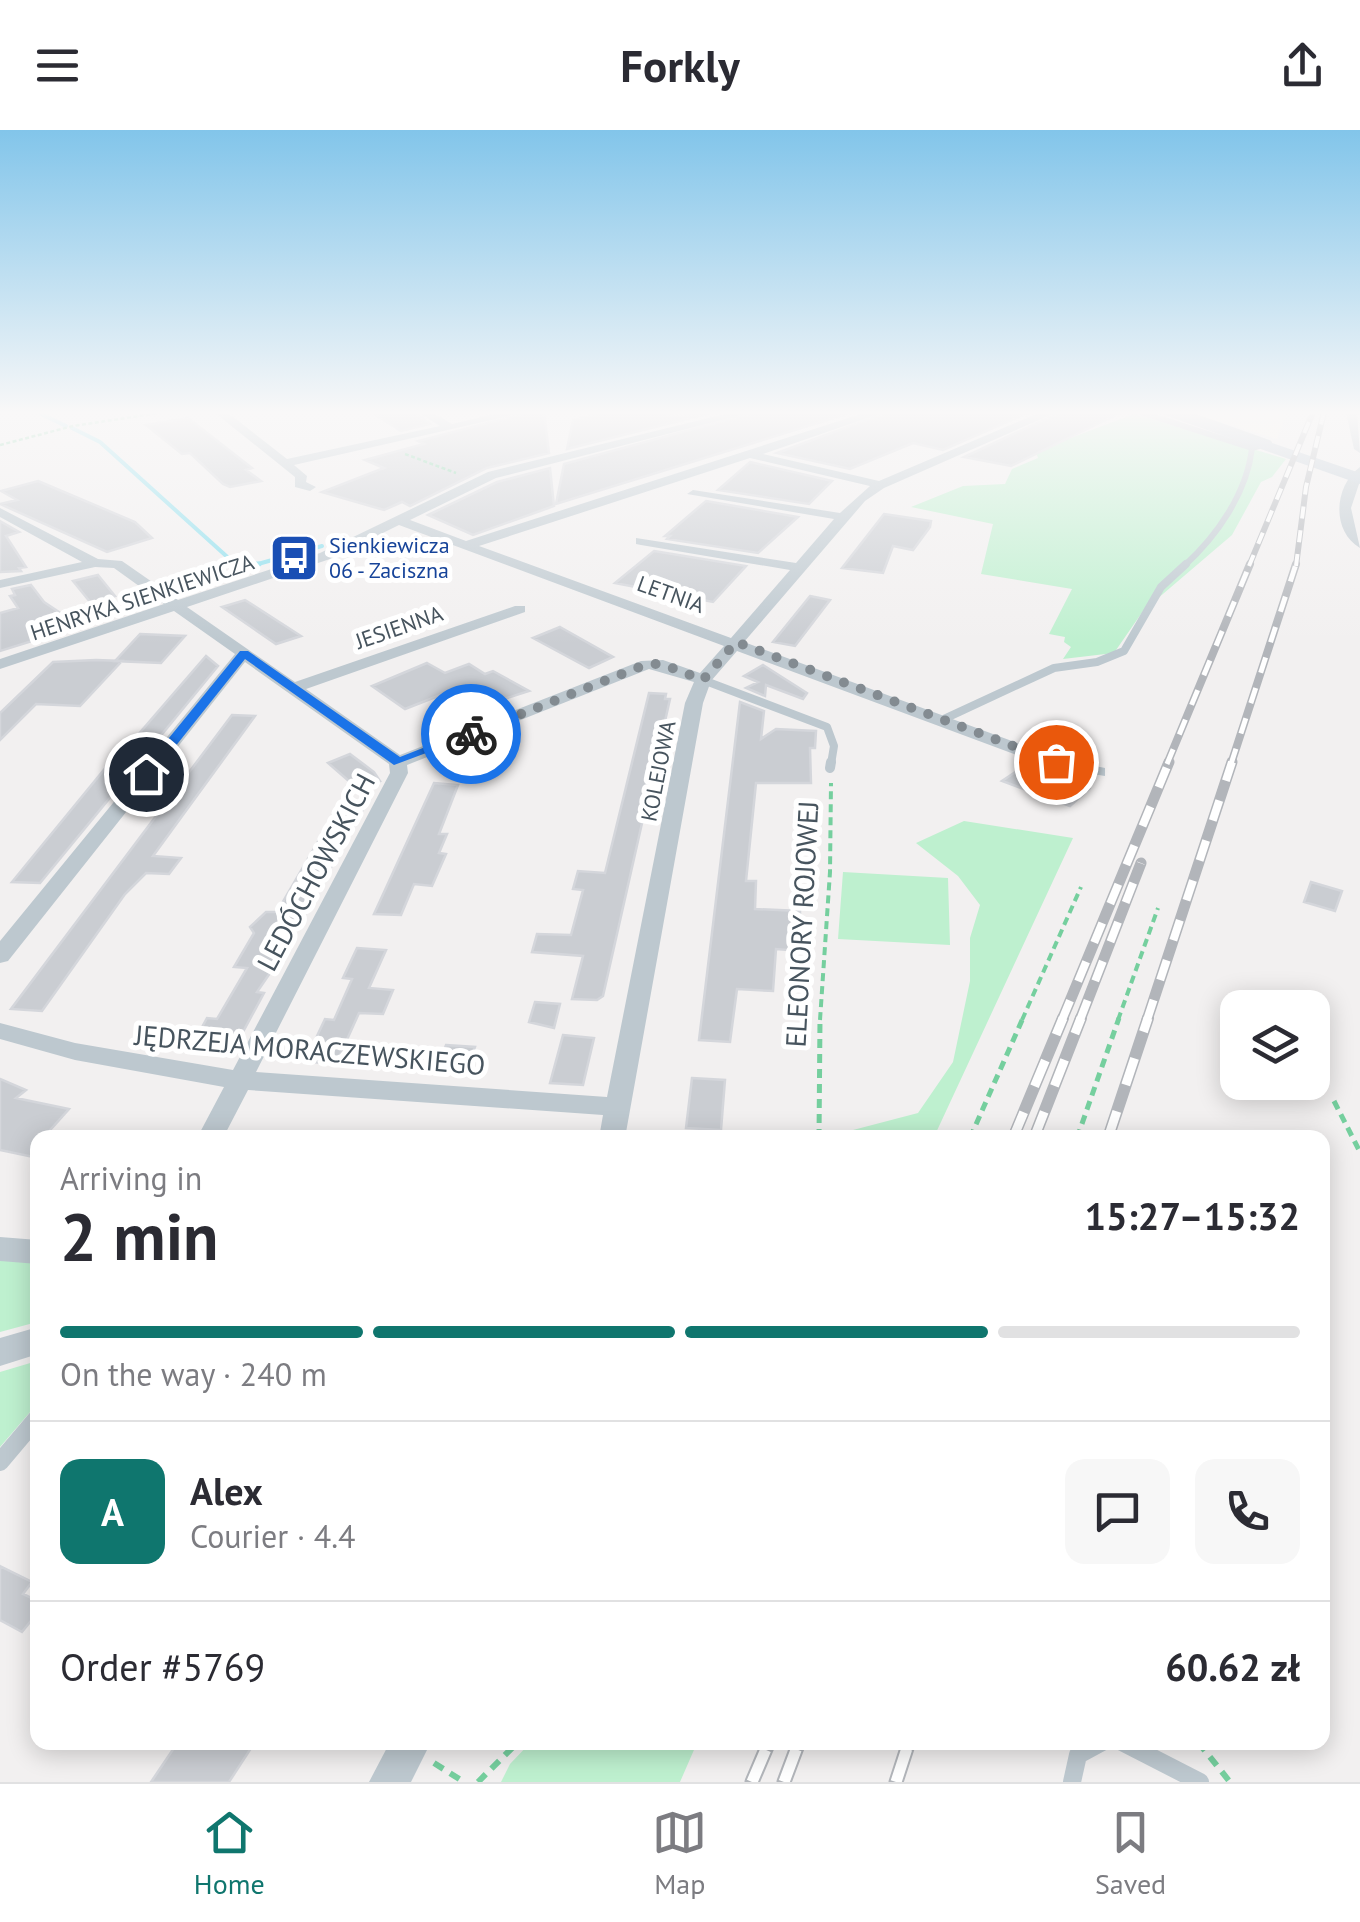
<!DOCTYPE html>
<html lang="en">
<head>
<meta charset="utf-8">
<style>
  :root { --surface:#fff; --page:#f7f7f7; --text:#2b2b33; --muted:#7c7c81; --line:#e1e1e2; --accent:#0f766e }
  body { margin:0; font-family:"PT Sans",sans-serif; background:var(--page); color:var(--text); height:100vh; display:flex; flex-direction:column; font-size:38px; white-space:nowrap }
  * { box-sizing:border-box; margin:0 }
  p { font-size:32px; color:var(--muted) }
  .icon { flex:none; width:55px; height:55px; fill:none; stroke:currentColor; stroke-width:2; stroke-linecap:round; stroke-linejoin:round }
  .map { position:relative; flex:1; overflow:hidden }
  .drawer { position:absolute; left:30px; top:1000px; width:1300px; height:620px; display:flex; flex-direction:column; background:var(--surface); border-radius:20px; box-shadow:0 5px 25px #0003 }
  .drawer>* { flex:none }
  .buttons { position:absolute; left:1220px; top:860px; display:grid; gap:20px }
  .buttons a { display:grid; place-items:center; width:110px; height:110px; border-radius:20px; background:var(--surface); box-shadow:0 5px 25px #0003; font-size:50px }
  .pin { position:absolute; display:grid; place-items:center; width:85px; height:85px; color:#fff; margin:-42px; border:5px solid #fff; border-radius:50%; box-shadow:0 2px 10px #0007 }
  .courier { position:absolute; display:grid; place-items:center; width:100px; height:100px; margin:-50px; border:8px solid #1a73e8; border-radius:50%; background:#fff; color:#222; box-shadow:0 2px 12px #0007 }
  .overview em { font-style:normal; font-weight:700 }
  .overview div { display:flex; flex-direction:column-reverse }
  .overview { display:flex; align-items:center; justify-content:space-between; height:170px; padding:0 30px }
  h1 { font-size:65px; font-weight:700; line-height:75px }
  .bar { display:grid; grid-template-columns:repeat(4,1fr); gap:15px 10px; align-content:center; height:120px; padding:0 30px }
  .bar i { height:12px; border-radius:8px; background:var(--line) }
  .bar .on { background:var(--accent) }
  .bar p { grid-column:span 4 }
  .line { display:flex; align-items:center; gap:25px; padding:0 30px; border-top:2px solid var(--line) }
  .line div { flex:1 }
  .round { display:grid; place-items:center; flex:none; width:105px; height:105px; border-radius:20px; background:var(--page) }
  header { display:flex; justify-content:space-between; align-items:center; height:130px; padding:0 30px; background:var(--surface); font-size:45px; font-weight:700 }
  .tabs { display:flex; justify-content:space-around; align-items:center; height:140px; border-top:2px solid var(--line); background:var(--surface); font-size:28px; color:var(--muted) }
  .tabs a { display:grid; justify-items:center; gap:5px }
  .tabs .on { color:var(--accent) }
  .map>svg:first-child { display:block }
  .commercial { fill:#fdf6ea }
  .green { fill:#bef0cf }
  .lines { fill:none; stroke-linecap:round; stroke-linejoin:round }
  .stream-far1 { stroke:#8adfee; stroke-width:4 }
  .stream { stroke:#8adfee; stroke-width:5 }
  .building { fill:#cacdd2; stroke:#d4d6db; stroke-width:2.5 }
  .path-far3 { stroke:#75cf9e; stroke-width:2.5; stroke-dasharray:4 2.5; stroke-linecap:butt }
  .path-far2 { stroke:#75cf9e; stroke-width:4; stroke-dasharray:8 5; stroke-linecap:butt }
  .path-far1 { stroke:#75cf9e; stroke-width:5; stroke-dasharray:9 6; stroke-linecap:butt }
  .path { stroke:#75cf9e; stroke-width:6; stroke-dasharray:11 8; stroke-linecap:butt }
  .lane-far3 { stroke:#bdc8cf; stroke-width:6 }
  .lane-far2 { stroke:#bdc8cf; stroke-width:8 }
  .lane-far1 { stroke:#bdc8cf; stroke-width:10 }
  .lane { stroke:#bdc8cf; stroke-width:18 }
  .street { fill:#bdc8cf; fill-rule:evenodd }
  .secondary { fill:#bdc9d4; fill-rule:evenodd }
  .rail-far4-casing { stroke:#b2b5ba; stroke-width:6 }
  .rail-far3-casing { stroke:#b2b5ba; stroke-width:8 }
  .rail-far2-casing { stroke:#b2b5ba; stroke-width:11 }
  .rail-far1-casing { stroke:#b2b5ba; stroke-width:12 }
  .rail-casing { stroke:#b2b5ba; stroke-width:15 }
  .rail-far4 { stroke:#fff; stroke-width:4; stroke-dasharray:12; stroke-linecap:butt }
  .rail-far3 { stroke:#fff; stroke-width:5; stroke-dasharray:16; stroke-linecap:butt }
  .rail-far2 { stroke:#fff; stroke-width:8; stroke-dasharray:21; stroke-linecap:butt }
  .rail-far1 { stroke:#fff; stroke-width:9; stroke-dasharray:28; stroke-linecap:butt }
  .rail { stroke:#fff; stroke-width:11; stroke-dasharray:35; stroke-linecap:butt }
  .route { fill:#1a73e8 }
  .done { stroke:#838b91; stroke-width:10; stroke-dasharray:0 18 }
  .labels { text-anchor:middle; stroke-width:10; stroke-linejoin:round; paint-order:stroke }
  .far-transit-label { font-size:22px; fill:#164399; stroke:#fff; text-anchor:start }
  .far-street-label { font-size:22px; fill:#47545e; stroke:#fff }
  .street-label { font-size:28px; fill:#47545e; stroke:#fff }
</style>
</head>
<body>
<header><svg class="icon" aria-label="menu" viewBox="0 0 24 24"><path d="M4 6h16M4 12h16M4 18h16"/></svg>Forkly<svg class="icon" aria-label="share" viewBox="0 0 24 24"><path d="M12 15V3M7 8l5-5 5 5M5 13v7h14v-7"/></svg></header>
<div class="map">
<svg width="1360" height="1652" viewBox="0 0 1360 1652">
  <rect width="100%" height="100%" fill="#f2f0f0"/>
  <!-- commercial -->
  <path class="commercial" d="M1188,282H1287L1277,309Z"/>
  <!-- green -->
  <path class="green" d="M1134,284L1286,329L1272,347L1261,352L1232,405L1143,481L1114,523L1063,529L1071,517L1064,512L1065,507L1049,504L1072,459L981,444L993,394L911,377L963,356L1005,354L1012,339L1038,328L1028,299L1068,309Z
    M964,691L1073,708L934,1007H851L853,1000L918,983L953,932L970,851V808L980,775L958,746L916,713Z
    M843,742L948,748L950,815L838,809Z
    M0,1128L38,1130L37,1192L0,1202Z
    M37,1231V1274L0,1317V1242Z
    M530,1613V1612L697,1613L680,1652H501L510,1634Z"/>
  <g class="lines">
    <!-- stream-far1 -->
    <path class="stream-far1" d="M37,282L66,296
      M72,298L100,312L234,433L258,434L322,416"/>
    <!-- stream -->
    <path class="stream" d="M254,434H259"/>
  </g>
  <!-- building -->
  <path class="building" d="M371,282H414L430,294L401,301Z
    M530,282H544L549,323L487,338L410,376L402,372L384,380L322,362L384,338L365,330L424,314L418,311Z
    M604,282H663L674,287L715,282L567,319L573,290Z
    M756,282H853L556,374L564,334Z
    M888,282H1030L943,320L913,313L850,339L777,323Z
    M1061,282L1120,283L1011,336L964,327Z
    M188,288L252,338L246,340L261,351L230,357L223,354L190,323L182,324L146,295Z
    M750,332L832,351L809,374L718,360Z
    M550,338L554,376L540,381L473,405L428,385L497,352Z
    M38,351L135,392L152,408L107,422L0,374L17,370L1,361Z
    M706,371L798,387L758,423L667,409L670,406H665Z
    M884,384L931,391L930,397L913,420L893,416L883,443L842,438Z
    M0,391L19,402L6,406L26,437L19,438L21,441L0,442Z
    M654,421L746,436L713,472L615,453Z
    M98,445L115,466L91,473L73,451Z
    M31,455L44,472L80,496L0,521V483L18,478L10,466L15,465L12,459Z
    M810,466L830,470L795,516L773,512Z
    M245,470L301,506L276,514L222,477Z
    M560,497L613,527L589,538L533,508Z
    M140,504L185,506L161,533L115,531Z
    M206,526L218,536L40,753L12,752L125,614H130Z
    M96,530L122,531L80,576L36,574L0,610V583L53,532Z
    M427,533L445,543L469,534L485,544L493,541L529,561L482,576L456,559L405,579L372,556Z
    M763,535L807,563L803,569L766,555L765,566L746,558L758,552L744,546Z
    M649,563L666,564L665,569H670L603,866L597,870L572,869L583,826L532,822L537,804L571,805L583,760L573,759L578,741L605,743Z
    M740,572L764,581L761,609L776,599L816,601L815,618H810L811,653H756L746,751H756L755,779L800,781V821L776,819L773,861L737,859L730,912L699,910Z
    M232,585L255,586L153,726L181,728L169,744L146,743L125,764L42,881L11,879Z
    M350,624L374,642L380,651L358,659L328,633Z
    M1026,635L1059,648L1089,659L1070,676L1002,651Z
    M434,653L458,655L439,704H447L439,723L446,724L432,756L414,754L401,785L374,784Z
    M337,679L362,681L283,824L257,862L264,863L237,913L195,910L207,888L217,889L247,838L234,837L254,803L250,797L266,782H277Z
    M1311,752L1342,761L1335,781L1304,772Z
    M357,818L386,820L369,858L393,860L383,884L359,883L336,934L310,932L314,923H309L325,889L334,890L352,849L343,848Z
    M535,872L560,874L554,898L529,892Z
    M563,905L594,908L583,955L550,953Z
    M446,915L475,917L469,934L440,932Z
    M692,948L725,950L721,1000L686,998Z
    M0,949L26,960L16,968L69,979L43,1008H38V1028L0,1020Z
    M0,1436L32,1452L23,1464L38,1471V1482L22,1502L0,1490Z
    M178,1612H255L229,1652H151Z"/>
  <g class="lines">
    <!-- path-far3 -->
    <path class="path-far3" d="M0,315L73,296L165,282
      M405,324L456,343"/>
    <!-- path-far2 -->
    <path class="path-far2" d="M820,890L830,742L831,653
      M1022,890L1081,757
      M1118,890L1158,778"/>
    <!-- path-far1 -->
    <path class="path-far1" d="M1334,971L1360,1022
      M819,1008L820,888
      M970,1008L1023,888
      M1077,1008L1119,888"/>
    <!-- path -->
    <path class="path" d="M1198,1612L1230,1652
      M434,1633L464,1652
      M478,1652L518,1612"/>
    <!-- lane-far3 -->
    <path class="lane-far3" d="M1140,282L1252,318L1269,313L1182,282
      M1184,436C1217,406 1247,363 1252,318"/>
    <!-- lane-far2 -->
    <path class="lane-far2" d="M703,550L827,597L834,616L831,634
      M944,589L1054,538L1097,532L1124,521L1161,457L1186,434"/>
    <!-- lane-far1 -->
    <path class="lane-far1" d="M830,638L831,632"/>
    <!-- lane -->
    <path class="lane" d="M0,1332L38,1287
      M1122,1612L1200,1652
      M1072,1652L1078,1625L1102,1612"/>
    <!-- street -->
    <path class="street" d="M214,282H227L287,329L440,296L418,282H432L452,294L503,282H526L294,335L307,346L306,352L316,357L310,361L295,357V347Z
      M733,282H753L496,348L410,390L466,411L867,282H885L763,324L879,351L1041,282H1057L884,358L865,371L744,512L1061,629L1105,638V646L1049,637L737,521L711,551L703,573L625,1008H599L603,985L248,960L223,1008H197L224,957L75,930L0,909V893L75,913L233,940L390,643L389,634L245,532L8,831L0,833V811L235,524L174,481L0,539V529L164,474L114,438L95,437L0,458V450L82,432L0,387V378L98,429L122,431L178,470L320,423L488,342ZM750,328L870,356L840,383L693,360L687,364L834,389L796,433L636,408V414L641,415L790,440L731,508L479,416ZM399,395L724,516L700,543L663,530L641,531L400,625L306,559L525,482V476H515L295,552L187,477L330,429ZM649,539L694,552L685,573L607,967L256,942L408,643L407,635Z
      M1346,282H1357L1360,323L1354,319Z
      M1360,337V351L1351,378L1360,418C1331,401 1334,356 1360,337Z
      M0,1107L38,1110V1134L0,1131Z
      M38,1197V1224L0,1236V1208Z
      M390,1612H431L411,1652H369Z"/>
    <!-- secondary -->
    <path class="secondary" d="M1156,282H1181L1360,343V354Z"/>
    <!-- rail-far4 casing -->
    <g class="rail-far4-casing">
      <path id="rail-far4" d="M1249,436L1313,282
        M1296,436L1306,357L1324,282"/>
    </g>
    <!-- rail-far3 casing -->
    <g class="rail-far3-casing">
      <path id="rail-far3" d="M1167,634L1250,434
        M1231,634L1296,434"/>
    </g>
    <!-- rail-far2 casing -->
    <g class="rail-far2-casing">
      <path id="rail-far2" d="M1062,890L1169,632
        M1080,890L1141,733
        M1147,890L1232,632"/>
    </g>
    <!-- rail-far1 casing -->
    <g class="rail-far1-casing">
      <path id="rail-far1" d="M1013,1008L1063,888
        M1034,1008L1081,888
        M1108,1008L1148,888"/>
    </g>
    <!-- rail casing -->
    <g class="rail-casing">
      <path id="rail" d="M752,1652L769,1612
        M784,1652L799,1612
        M896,1652L909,1612"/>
    </g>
    <!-- rail-far4 -->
    <use href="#rail-far4" class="rail-far4"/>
    <!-- rail-far3 -->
    <use href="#rail-far3" class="rail-far3"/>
    <!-- rail-far2 -->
    <use href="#rail-far2" class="rail-far2"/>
    <!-- rail-far1 -->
    <use href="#rail-far1" class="rail-far1"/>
    <!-- rail -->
    <use href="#rail" class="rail"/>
  </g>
  <!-- sky -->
  <linearGradient id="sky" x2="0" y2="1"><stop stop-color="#82c5ea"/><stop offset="0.55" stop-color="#f9f8f8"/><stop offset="1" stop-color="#f9f8f8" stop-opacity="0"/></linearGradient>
  <rect width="1360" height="514" fill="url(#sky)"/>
  <!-- route -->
  <path class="route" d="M240,521H248L400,627L466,601L477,604L394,635L245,529L151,647H142V641Z"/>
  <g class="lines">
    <!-- done -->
    <path class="done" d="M471,604L647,534H662L703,550L736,512L1056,632"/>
  </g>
  <!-- icons -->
  <defs>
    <g id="bus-square" transform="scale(2.5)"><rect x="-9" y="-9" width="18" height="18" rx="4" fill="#1a4fb4" stroke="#fff"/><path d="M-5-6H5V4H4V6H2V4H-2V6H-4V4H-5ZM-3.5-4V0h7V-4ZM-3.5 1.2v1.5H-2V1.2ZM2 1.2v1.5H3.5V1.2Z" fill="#fff"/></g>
  </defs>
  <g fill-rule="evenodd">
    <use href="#bus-square" x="294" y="428"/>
  </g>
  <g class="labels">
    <!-- far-transit labels -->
    <g class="far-transit-label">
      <text x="329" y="423">Sienkiewicza<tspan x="329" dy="25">06 - Zaciszna</tspan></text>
    </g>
    <!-- far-street labels -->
    <g class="far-street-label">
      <text transform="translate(671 464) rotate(20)" y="8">LETNIA</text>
      <text transform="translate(142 467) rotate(-18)" y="8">HENRYKA SIENKIEWICZA</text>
      <text transform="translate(399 497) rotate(-19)" y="8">JESIENNA</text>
      <text transform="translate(658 641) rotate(-79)" y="8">KOLEJOWA</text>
    </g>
    <!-- street labels -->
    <g class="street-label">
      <text transform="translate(316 742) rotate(-62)" y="10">LEDÓCHOWSKICH</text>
      <text transform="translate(802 794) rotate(-87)" y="10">ELEONORY ROJOWEJ</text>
      <text transform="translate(310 920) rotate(5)" y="10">JĘDRZEJA MORACZEWSKIEGO</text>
    </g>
  </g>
</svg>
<div class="buttons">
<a><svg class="icon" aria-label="layers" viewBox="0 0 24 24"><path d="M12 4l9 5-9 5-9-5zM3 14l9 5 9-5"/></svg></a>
</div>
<div class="pin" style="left:1056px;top:632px;background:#ea580c"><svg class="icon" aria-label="bag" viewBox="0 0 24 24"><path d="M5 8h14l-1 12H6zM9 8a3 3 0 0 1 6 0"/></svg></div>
<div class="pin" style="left:146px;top:644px;background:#1f2937"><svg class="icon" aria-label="home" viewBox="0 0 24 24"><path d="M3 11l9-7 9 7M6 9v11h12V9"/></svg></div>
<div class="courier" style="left:471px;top:604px"><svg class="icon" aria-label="bike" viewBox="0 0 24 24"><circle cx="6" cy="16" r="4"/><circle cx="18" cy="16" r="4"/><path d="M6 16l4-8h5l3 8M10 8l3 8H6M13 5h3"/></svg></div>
<section class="drawer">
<div class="overview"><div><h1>2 min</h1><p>Arriving in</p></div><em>15:27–15:32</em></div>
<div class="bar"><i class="on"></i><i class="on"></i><i class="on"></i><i></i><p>On the way · 240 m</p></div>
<div class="line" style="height:180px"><b class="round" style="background:var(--accent);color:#fff">A</b><div><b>Alex</b><p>Courier · 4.4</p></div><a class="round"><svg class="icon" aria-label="chat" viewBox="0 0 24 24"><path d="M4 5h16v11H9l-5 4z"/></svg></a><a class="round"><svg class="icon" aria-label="phone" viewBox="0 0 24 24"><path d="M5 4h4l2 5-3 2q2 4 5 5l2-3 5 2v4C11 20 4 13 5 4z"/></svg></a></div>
<div class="line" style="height:130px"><div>Order #5769</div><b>60.62 zł</b></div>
</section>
</div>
<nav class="tabs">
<a class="on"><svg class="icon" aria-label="home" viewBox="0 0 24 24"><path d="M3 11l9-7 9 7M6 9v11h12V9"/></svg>Home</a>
<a><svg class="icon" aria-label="map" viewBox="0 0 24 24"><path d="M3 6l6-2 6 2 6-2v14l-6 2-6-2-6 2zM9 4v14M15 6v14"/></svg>Map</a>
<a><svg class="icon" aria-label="saved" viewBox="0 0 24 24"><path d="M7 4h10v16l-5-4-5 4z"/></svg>Saved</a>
</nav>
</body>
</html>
